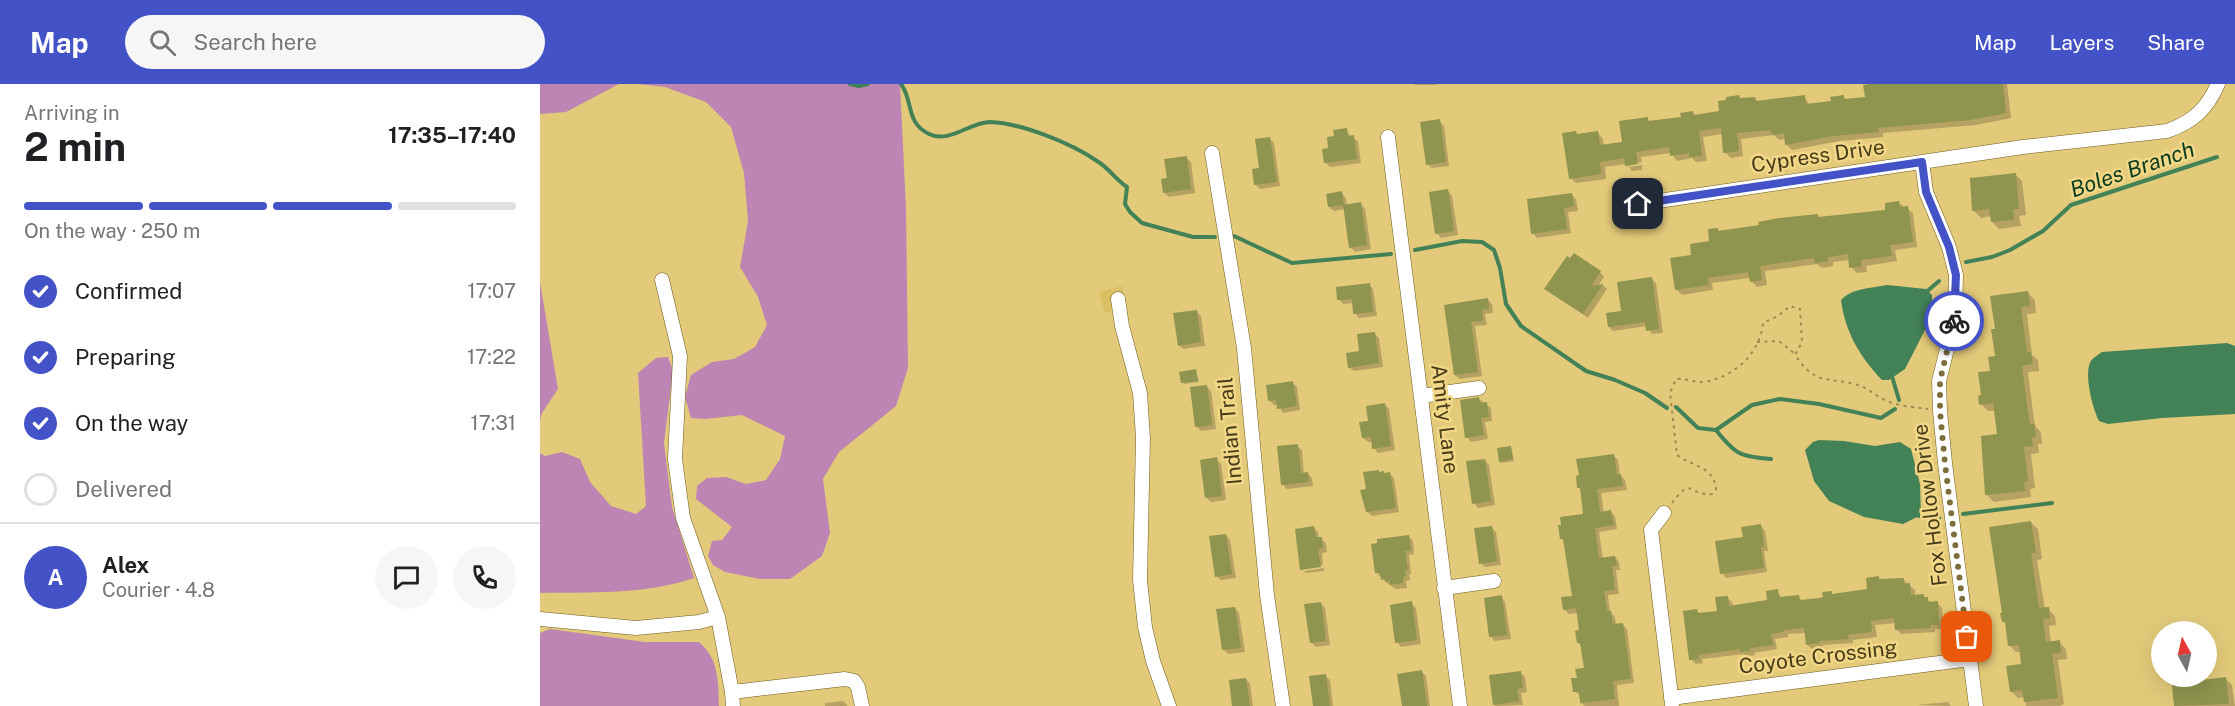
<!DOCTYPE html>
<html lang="en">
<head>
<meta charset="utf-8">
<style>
  :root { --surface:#fff; --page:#f6f6f6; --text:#202124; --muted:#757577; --line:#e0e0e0; --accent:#4352c7 }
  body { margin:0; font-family:"Public Sans",sans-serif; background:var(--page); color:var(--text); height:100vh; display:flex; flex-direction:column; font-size:22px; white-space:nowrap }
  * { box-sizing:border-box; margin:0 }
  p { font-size:20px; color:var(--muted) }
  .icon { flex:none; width:33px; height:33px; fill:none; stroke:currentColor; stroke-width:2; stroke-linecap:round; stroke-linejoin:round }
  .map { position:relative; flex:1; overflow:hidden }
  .sheet { display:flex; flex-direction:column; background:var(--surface); width:540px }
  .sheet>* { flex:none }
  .needle { width:39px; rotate:352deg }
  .controls { position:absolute; left:1611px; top:537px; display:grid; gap:12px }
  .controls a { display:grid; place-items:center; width:66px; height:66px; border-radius:50%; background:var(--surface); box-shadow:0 6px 24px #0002; font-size:30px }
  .pin { position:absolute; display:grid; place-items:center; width:51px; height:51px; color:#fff; margin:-26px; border-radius:12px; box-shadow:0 3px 9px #0006 }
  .courier { position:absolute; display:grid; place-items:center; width:60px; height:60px; margin:-30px; border:4px solid #4352c7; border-radius:50%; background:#fff; color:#222; box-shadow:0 2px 8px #0007 }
  .summary em { font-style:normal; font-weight:700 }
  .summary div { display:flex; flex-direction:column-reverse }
  .summary { display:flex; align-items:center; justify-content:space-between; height:102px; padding:0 24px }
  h1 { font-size:39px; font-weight:700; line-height:45px }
  .bar { display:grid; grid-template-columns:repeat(4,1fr); gap:9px 6px; align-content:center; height:72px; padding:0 24px }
  .bar i { height:8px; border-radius:4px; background:var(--line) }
  .bar .on { background:var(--accent) }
  .bar p { grid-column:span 4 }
  .line { display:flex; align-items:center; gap:15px; padding:0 24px; border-top:2px solid var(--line) }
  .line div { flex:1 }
  .round { display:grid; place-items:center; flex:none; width:63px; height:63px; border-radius:32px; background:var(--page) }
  ol { padding:0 24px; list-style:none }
  li { display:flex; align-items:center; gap:18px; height:66px }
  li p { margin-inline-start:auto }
  li .icon { padding:6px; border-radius:50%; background:var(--accent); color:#fff; stroke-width:4 }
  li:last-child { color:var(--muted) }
  li i { width:33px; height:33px; border:3px solid var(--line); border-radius:50% }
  header { display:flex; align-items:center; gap:36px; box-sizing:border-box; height:84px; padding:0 30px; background:var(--accent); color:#fff }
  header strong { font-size:28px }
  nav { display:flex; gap:33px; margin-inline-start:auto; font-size:21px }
  .search { width:420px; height:54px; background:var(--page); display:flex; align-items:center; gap:15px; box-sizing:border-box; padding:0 21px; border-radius:33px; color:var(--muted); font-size:22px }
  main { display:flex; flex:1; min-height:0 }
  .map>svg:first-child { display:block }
  .built { fill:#dbbf65 }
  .forest { fill:#bd85b3 }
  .water { fill:#438257 }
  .shadow { fill:#0003 }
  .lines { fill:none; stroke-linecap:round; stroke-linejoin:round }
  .stream { stroke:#438257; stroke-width:4 }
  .building { fill:#8f944e }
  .minor-casing { stroke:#6d5b1c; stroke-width:15 }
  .path { stroke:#9d8a4f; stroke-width:2; stroke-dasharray:3 4.5; stroke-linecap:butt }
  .minor { stroke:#fff; stroke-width:14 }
  .done { stroke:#7e6e3c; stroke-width:6; stroke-dasharray:0 10.8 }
  .route { stroke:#4352c7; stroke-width:8 }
  .labels { text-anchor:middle; stroke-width:5; stroke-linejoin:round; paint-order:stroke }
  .street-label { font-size:21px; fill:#473c1a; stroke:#f1d786 }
  .water-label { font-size:22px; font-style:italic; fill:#093b1e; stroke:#f1d786 }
</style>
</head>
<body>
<header>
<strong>Map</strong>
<div class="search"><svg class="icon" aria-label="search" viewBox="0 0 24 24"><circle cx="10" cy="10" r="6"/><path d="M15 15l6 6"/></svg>Search here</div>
<nav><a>Map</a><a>Layers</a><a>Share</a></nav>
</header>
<main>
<section class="sheet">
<div class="summary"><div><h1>2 min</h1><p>Arriving in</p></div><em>17:35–17:40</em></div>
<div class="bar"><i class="on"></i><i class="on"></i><i class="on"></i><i></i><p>On the way · 250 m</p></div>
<ol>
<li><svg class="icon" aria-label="check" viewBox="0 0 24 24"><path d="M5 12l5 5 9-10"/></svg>Confirmed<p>17:07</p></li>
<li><svg class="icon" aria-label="check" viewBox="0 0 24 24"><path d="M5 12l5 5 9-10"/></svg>Preparing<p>17:22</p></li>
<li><svg class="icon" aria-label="check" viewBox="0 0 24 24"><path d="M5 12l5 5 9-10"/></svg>On the way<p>17:31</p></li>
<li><i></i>Delivered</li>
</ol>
<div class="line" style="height:108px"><b class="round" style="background:var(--accent);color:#fff">A</b><div><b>Alex</b><p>Courier · 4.8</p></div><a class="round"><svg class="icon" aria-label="chat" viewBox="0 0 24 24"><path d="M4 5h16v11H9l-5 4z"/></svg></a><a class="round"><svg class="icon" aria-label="phone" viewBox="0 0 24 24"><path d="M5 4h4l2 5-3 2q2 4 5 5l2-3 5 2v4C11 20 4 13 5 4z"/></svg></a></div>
</section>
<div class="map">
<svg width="1695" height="622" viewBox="0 0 1695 622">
  <rect width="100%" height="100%" fill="#e3ca7a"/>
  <!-- built -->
  <path class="built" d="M582,202L586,224L565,229L559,208Z"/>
  <!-- forest -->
  <path class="forest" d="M0,0H79L26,28L0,30Z
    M97,0H360L366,124L368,284L356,322L299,368L283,395L290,449L282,472L250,495H220L185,488L173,481L168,472L172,457L182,456L192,443L156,415L157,402L167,394L186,393L206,400L226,396L240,375L245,352L202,331L165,335L151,334L145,313L151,291L172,278L194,275L215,263L227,241L218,213L200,183L208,137L204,89L191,43L166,18L125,3Z
    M0,198L18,305L2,329L0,337Z
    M128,273L133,286L124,359L132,423L154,494C105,511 51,508 0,509V369L5,372L22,368L40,375L50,398L71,422L96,430L106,422L98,289L116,274Z
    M10,545L105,558H159C179,575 178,597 179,622H0V549Z"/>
  <!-- water -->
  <path class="water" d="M1347,201L1386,205L1392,211V227L1385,246L1365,285L1349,296H1342C1320,273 1305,248 1301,216C1312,204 1332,204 1347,201Z
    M1687,259L1695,262V330L1622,334L1568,340L1559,337C1553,325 1543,289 1551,277C1553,274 1559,270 1562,268Z
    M1279,356L1304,357L1335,362L1360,358L1371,365L1380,400L1381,431L1363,440L1324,433L1289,417L1274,397L1265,366L1273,358Z"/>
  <!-- shadow -->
  <path class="shadow" d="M874,0H896V1H875Z
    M1347,0H1467L1471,34L1436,41L1343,49V53L1300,57L1252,66L1246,60V55L1239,56L1234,51L1201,55L1203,72L1191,74L1185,68L1183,50L1163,53L1167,77L1156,78L1152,74L1137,77L1131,69L1101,73L1102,78L1089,80V83L1102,81V86L1092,87L1086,80L1065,83L1066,95L1036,99L1030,94L1038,52L1058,49L1063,55L1064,62L1083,60L1107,35L1111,38L1143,34L1153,29L1156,32L1181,29L1201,16L1215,14L1218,18L1264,13L1270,21L1293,18L1304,13L1307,16L1326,14Z
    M899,37L904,42L909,82L892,84L887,80Z
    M806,46L811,53L818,57L821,79L790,83L785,78L790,65L796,53Z
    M730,55L734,59L740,102L720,105L715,100Z
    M646,74L651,78L655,109L629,113L624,108Z
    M1475,90L1482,97L1486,131L1479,132L1481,142L1459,145L1452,138L1451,132L1441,134L1434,127Z
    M908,107L912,112L918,151L901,154L897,149Z
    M801,109L806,114L807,122L821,120L825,125L831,165L815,168L810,163L805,125L794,127L789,123Z
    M1032,111L1036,115L1038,127L1028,128L1031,149L997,154L993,149Z
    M1359,119L1373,129L1377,163L1355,166L1357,177L1326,182L1327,188L1317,189L1311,183L1310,176L1293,178V182L1282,184L1277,180L1225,187L1227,201L1217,203L1211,197L1210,194L1172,199L1173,206L1142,211L1136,205L1153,173L1171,159L1177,145L1180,148L1277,131L1280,134L1347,127Z
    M1060,188L1064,193L1058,202L1063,201L1067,205L1048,234L1011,209Z
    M1111,195L1116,199L1123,249L1112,250L1107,242L1073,247L1069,243Z
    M829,200L833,205L837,232L819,234L815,229L814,219L803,220L799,215Z
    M1488,209L1495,216L1496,229L1487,230L1492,271L1498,276L1499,287L1488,288L1494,336L1496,343L1501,348L1502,360H1498L1499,369L1491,370L1495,404L1490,405L1491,413L1454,418L1447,411L1459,352L1456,327H1448L1441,320L1456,273V246Z
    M947,215L952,220L953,229L945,230L947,241L935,242L942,292L920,295L915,291L906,222Z
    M656,227L661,232L665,262L643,265L639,261Z
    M834,249L839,254L843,283L814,287L809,283Z
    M656,287L659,298L644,300L642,298Z
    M752,298L757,303L760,326L743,329L738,321H734L730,317Z
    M666,302L671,307L676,345L661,347L657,343Z
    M939,315L951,324L952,337L945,338L948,355L931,358L927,353Z
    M845,321L849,325L855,366L838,369L834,364L833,358H828L823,354L830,338Z
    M757,362L762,366L764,390H768L772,394L773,402L747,405L742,400Z
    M971,363L974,377L962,379L960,377Z
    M1074,372L1078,376L1080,391L1085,396L1087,406L1061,409L1064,429L1071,428L1075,432L1077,445L1059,448L1063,475L1075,473L1079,478L1080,486H1076L1079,510L1068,511L1070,528L1075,533L1076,541L1082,540L1087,545L1094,599L1077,601L1079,622H1045L1041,619V612L1034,607L1045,585L1042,562L1038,559L1040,547L1038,529L1029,530L1024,525L1034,513L1025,458L1022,455L1045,431L1042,407L1039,404Z
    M676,375L681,380L686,416L671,418L666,413Z
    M945,376L949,381L955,421L938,424L934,419Z
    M840,390H850L854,394L859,428L832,432L827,427L828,407Z
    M1490,438L1498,445L1502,475L1497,476L1505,525H1508L1515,532L1516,541L1509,542L1511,559L1519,558L1526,565L1527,575L1518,576L1524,620L1520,622H1486L1485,613L1478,614L1471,607L1483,582L1481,568H1476L1469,561L1467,541L1463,537Z
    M1221,442L1225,447L1228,467H1224L1227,488L1186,494L1182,489L1204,455Z
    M774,444L778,448L779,454L786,459L787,468L782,469L783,481L763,484V487L762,485Z
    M952,444L956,448L961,481L945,483L941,479Z
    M686,451L690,456L696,494L681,496L676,492Z
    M868,452L873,457L874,470L869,471L871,490H869L870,496L866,497L867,504L856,505L847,499L837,489Z
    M784,484V487L766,489L764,487Z
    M1338,494L1341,496L1363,495L1375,506V512H1383L1392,519H1397L1402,524L1403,545H1395V548L1361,550L1356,545V539L1335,541L1337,553L1313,556V559L1283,561V563L1272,565L1267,560L1266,549L1248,550V553L1235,555L1237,565L1214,569L1215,571L1206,573L1204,570L1162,575L1163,579L1156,580L1151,575L1157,527L1161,531L1179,528L1187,513L1192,518L1193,523L1229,518L1237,507L1242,514L1258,513L1263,517L1279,516L1291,509L1293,511L1329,507Z
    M961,513L965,518L971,555L955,557L951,553Z
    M780,519L785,524L790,561L776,563L771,558Z
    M871,519L876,524L881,560L861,563L857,558Z
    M695,524L699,529L705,568L688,570L684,566Z
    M882,588L886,592L890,622H863Z
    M980,588L985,593L987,608L981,609L983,621L956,622L954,620Z
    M785,592L790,596L793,622H775Z
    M1632,592H1658V598L1685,594L1692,601L1695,622H1635Z
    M706,595L710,600L713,622H694Z
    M303,617L308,622H285V619Z
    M1408,618L1411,622L1376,621Z"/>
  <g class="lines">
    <!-- stream -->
    <path class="stream" d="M310,0L319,2L328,0
      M361,0C374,18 365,38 389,50C409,60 430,38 450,38C481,39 531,59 557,77C570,85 574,94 587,103L585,120L590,128L602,139L653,153H675
      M694,152L752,179L851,170
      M875,166L922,157L942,158L954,166L960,184L966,220L981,242L1046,287L1075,296L1105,309L1127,324
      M1426,178L1452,173L1470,166L1503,147L1531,121L1677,73
      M1384,210L1399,197
      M1351,289L1359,316
      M1136,323L1158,344L1176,346L1212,321L1240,315L1279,320L1341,334L1355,325
      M1176,346C1195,370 1200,373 1231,375
      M1423,430L1512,419
      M1376,431L1391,435L1399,434"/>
  </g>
  <!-- building -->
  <path class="building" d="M1329,0H1463L1466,29L1430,36L1338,44L1339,48L1293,52L1245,61L1244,49L1232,51L1231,46L1197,49L1199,67L1183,69L1181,44L1159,47L1162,72L1149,73V69L1130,72L1129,63L1096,68L1098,80L1085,82L1084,74L1060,78L1061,90L1029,95L1022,49L1036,47L1037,50L1058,47L1060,61L1082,58L1079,37L1108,33V37L1141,33L1140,29L1153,27L1154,31L1179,27L1178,17L1186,16V13L1199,11L1200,14L1215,13L1216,17L1265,11L1266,20L1291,17L1290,13L1304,11V15L1325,13L1323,1Z
    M900,35L906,78L886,81L880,38Z
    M807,44L808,52L814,51L817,75L784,79L782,65L788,64L787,53L794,52L793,46Z
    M730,53L737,98L714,101L712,85L719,84L715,55Z
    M647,72L651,105L623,109L621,95L627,94L624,75Z
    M1476,89L1479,125H1473L1474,136L1451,138L1449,125L1432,127L1430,94Z
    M908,105L914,147L895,150L889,108Z
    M802,107L804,121L788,123L786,110Z
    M1032,109L1034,122L1024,124L1027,145L991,150L987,115Z
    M1359,117L1360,123L1368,122L1373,158L1350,161L1352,172L1321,176L1322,182L1309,184L1308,170L1288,173V177L1275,179L1274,174L1220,182L1222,196L1210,198L1208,188L1168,194L1169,201L1135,206L1130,174L1151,171L1150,160L1169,157L1168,145L1178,144V147L1219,141L1218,138L1239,134L1278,130V133L1345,126V119Z
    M821,118L827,161L809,164L803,121Z
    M1034,169L1061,187L1051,202L1063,200L1043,230L1004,205L1027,172L1030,174Z
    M1112,193L1119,245L1106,247L1105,238L1068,243L1066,229L1081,227L1077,198Z
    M830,199L833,228L813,230L812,215L797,216L796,203Z
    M1488,207L1490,222L1481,223L1487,268H1491L1493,280L1482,282L1488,328L1490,340H1494L1496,353L1492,354L1493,362L1484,363L1488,397L1484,398L1485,407L1445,411L1441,352L1457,350L1453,319L1439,321L1438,312L1441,311L1438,288L1450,287L1448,273L1455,272L1451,245H1455L1450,212Z
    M948,214L949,225L942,226L943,237L931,238L938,288L914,291L904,221Z
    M657,226L661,258L638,262L633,229Z
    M835,248L839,279L808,284L806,269L819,267L817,250Z
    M656,285L658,297L641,299L639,288Z
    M753,297L757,322L737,325L736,316L728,317L726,301Z
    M667,301L672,341L655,343L650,303Z
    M939,313L940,319L947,318L949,333L941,334L944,351L925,354L920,316Z
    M845,319L851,362L832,365L831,353L822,354L819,338L828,337L826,322Z
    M758,360L761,389L768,388L769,398L741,401L737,362Z
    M971,362L973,375L959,378L957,364Z
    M1074,370L1077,391L1081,390L1083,402L1057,405L1060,428L1071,426L1074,441L1055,444L1059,474L1075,472L1077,482H1072L1075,506L1064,507L1067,527H1071L1073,540L1083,539L1091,595L1073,597L1075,615L1040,619L1039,608H1033L1031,594H1037L1035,585L1044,584L1040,559H1037L1035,547L1039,546L1036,524L1023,526L1021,513L1032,512L1023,455H1020L1018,441H1021L1020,433L1043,430L1040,404H1037L1036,392L1039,391L1036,375Z
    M677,373L682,412L665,414L660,376Z
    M945,375L951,417L932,420L926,377Z
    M839,386V388L844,387V389L850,388L856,424L826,428L820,406L826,405L823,388Z
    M1491,437L1496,469H1491L1499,524L1509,523L1510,534L1503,535L1506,558L1520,556L1521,569L1512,570L1518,614L1484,618L1482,606L1470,608L1466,582L1481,580L1479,561L1468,562L1465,538H1462L1460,529H1462L1449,443Z
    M1221,440L1224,463H1221L1224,484L1180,490L1175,457L1203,453L1201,443Z
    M774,442L776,453H782L783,464L778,465L781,483L760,486L755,445Z
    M952,442L957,477L939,480L934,444Z
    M686,450L692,490L675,493L669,452Z
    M869,451L871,466L865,467L868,486H865L866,492L863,493V499L850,501V497L845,498V495L841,496L840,489H835L831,460L837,459V455Z
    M1339,492V495L1364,494V500L1370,499L1371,511L1384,510V513H1388V518L1398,517L1399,541H1391V544L1355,546L1354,534L1331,537L1332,548L1308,551L1309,555L1279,557V559L1266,561L1264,544L1244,546V548L1231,550L1233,561L1210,564V567L1200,568V565L1158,571L1159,575L1149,576L1143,527L1157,525L1158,529L1177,527L1175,513L1188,512L1189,522L1227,516L1226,507L1238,505L1239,513L1259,511L1260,516L1279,514L1283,513L1282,508L1292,507V510L1327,505L1326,494Z
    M962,511L967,551L949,553L944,514Z
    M872,517L877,556L855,559L850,521Z
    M781,518L786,557L770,559L764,520Z
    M695,523L701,564L682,566L676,525Z
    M882,586L887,622H862L857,590Z
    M981,587L983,604L977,605L979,617L953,621L949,591Z
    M786,590L790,622H773L769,592Z
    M1631,592H1652L1653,597L1686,593L1689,620L1634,622Z
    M706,594L710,622H692L689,596Z"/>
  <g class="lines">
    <!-- minor casing -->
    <g class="minor-casing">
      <path id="minor" d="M848,53L920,622
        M672,69L704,264L727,511L743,622
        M1382,78L1386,108L1409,163L1416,191L1415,233L1399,297L1400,327L1405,379L1436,622
        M1089,137L1098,120L1483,63L1627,47C1653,38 1667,25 1678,0
        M122,196L140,272L135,375L143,434L178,533L192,608
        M578,215L582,242L600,309L603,354L600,496L605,543L613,577L629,622
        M881,312L939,304
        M1124,429L1111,446L1132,620
        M904,504L954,497
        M0,535L96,544L159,538L178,533
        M1131,614L1430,575
        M193,622L192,608L305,595L314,597L318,603L322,622"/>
    </g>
    <!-- path -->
    <path class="path" d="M1217,258L1239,257L1255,270
      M1132,419C1153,391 1148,412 1172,410L1176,406C1175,383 1152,382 1137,371L1130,309L1136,295C1146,294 1154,299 1164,298C1194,293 1220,270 1223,239L1238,232L1250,222L1260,225L1262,258L1255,271C1277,303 1287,292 1318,301C1328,304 1334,311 1343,315C1356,322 1373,323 1388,325"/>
    <!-- minor -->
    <use href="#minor" class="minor"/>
  </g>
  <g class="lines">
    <!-- done -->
    <path class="done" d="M1414,237L1400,297V327L1405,380L1427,553"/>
    <!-- route -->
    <path class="route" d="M1098,120L1382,78L1386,108L1409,163L1416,191L1414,237"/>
  </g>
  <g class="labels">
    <!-- street labels -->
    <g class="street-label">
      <text transform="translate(1278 72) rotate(-8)" y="7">Cypress Drive</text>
      <text transform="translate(905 335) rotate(83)" y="7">Amity Lane</text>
      <text transform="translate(690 347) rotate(-95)" y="7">Indian Trail</text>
      <text transform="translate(1390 421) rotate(-97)" y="7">Fox Hollow Drive</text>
      <text transform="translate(1278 573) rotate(-7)" y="7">Coyote Crossing</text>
    </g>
    <!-- water labels -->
    <g class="water-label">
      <text transform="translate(1592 85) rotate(-19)" y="8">Boles Branch</text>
    </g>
  </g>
</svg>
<div class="controls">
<a><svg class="needle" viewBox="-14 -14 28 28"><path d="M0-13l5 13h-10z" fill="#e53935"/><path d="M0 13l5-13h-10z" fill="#757577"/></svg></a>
</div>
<div class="pin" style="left:1427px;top:553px;background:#ea580c"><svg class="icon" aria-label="bag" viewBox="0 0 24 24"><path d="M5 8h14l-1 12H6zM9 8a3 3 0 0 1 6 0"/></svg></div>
<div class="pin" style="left:1098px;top:120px;background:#1f2937"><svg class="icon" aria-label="home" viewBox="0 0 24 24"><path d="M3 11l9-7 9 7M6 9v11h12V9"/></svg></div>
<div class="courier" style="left:1414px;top:237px"><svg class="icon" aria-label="bike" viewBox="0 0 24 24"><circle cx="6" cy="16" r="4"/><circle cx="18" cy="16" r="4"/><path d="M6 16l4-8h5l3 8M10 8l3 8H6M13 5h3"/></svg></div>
</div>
</main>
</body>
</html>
